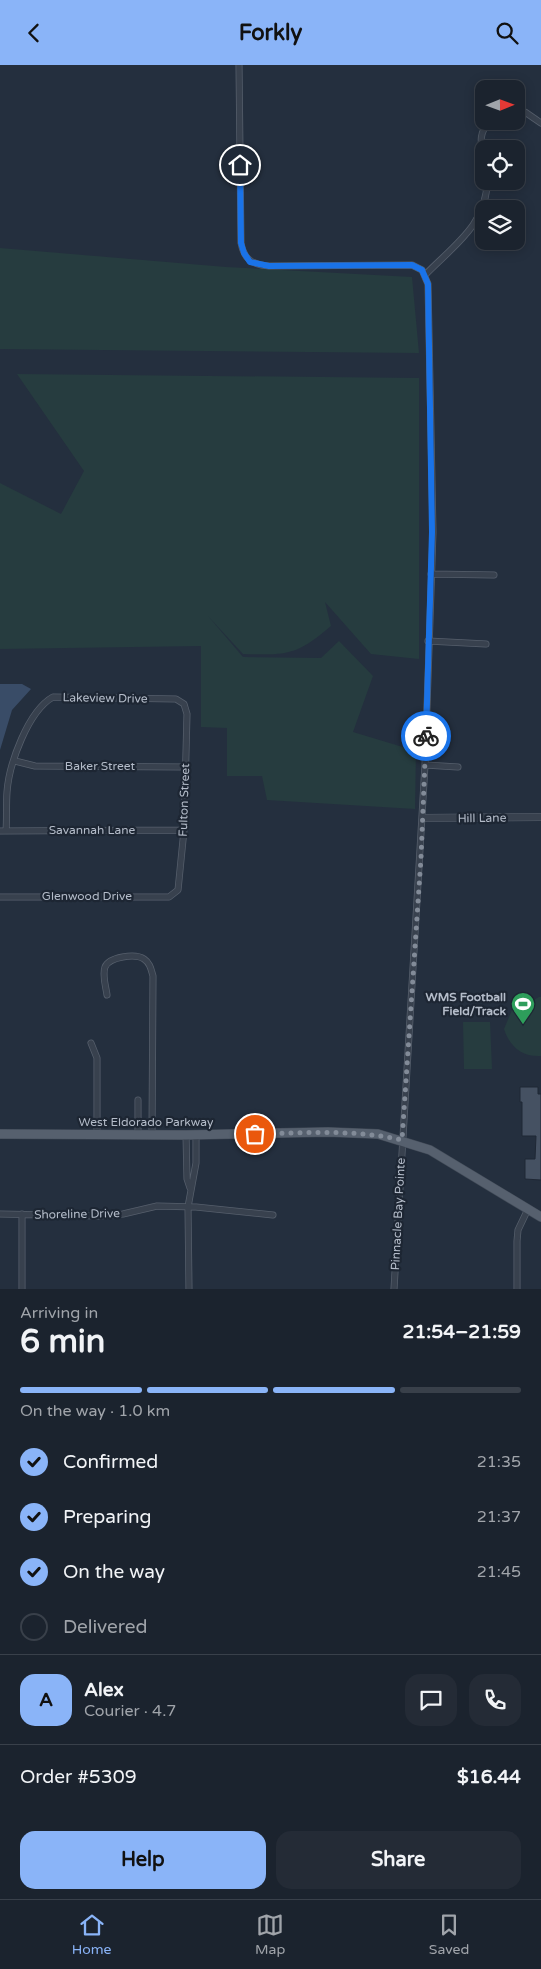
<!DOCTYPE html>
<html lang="en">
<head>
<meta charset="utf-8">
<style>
  :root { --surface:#1b232e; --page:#242b36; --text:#f1f3f6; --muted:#a0a4aa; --line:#39404a; --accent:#8ab4f8 }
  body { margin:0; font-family:"Varela Round",sans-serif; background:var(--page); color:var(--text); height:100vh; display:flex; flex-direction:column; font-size:19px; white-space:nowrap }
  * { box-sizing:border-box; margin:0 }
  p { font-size:16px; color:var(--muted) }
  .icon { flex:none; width:28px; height:28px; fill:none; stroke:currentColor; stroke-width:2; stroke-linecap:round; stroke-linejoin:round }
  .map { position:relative; height:1224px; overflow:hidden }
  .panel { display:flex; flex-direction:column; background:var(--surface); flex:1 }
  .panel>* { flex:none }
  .needle { width:32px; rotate:89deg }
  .fabs { position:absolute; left:475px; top:15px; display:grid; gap:10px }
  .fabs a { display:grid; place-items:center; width:50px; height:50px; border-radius:10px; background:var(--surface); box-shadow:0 2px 12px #0003,0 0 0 1px var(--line); font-size:25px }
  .pin { position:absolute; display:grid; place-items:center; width:42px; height:42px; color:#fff; margin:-21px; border:2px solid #fff; border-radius:50%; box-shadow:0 1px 5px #0007 }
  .courier { position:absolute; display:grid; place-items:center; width:50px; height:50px; margin:-25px; border:4px solid #1a73e8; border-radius:50%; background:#fff; color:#222; box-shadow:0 1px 6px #0007 }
  .headline em { font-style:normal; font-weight:700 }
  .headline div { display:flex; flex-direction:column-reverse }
  .headline { display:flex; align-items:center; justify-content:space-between; height:85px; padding:0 20px }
  h1 { font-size:32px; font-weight:700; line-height:38px }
  .bar { display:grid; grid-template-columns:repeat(4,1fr); gap:8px 5px; align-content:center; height:60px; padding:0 20px }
  .bar i { height:6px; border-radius:4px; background:var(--line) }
  .bar .selected { background:var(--accent) }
  .bar p { grid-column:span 4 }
  .line { display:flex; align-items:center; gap:12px; padding:0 20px; border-top:1px solid var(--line) }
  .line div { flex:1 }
  .round { display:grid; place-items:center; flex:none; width:52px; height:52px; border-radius:15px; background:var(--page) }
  ol { padding:0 20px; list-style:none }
  li { display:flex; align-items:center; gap:15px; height:55px }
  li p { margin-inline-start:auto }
  li .icon { padding:5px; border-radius:50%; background:var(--accent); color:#111; stroke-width:4 }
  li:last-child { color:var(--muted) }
  li i { width:28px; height:28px; border:2px solid var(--line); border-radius:50% }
  .primary-button { display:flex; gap:10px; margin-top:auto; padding:10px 20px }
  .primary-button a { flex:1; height:58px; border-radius:15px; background:var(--accent); color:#111; font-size:20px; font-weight:700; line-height:58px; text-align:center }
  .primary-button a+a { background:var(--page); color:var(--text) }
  header { display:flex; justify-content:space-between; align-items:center; height:65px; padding:0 20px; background:var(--accent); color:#111; font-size:22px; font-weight:700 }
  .dock { display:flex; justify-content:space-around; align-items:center; height:70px; border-top:1px solid var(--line); background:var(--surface); font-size:14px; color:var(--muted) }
  .dock a { display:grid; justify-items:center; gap:2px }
  .dock .selected { color:var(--accent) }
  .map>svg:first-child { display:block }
  .green { fill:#263c3f }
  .water { fill:#394c67 }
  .building { fill:#455162; stroke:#1f2835 }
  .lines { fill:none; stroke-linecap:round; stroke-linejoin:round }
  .minor-casing { stroke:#565f6c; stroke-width:7 }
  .tertiary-casing { stroke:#565f6c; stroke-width:8 }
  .primary-casing { stroke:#414a57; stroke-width:10 }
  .minor { stroke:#38414e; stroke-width:5.5 }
  .tertiary { stroke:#38414e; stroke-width:7 }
  .primary { stroke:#56606e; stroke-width:9 }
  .done { stroke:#828b98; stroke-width:5; stroke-dasharray:0 9 }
  .route { stroke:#1a73e8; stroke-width:6 }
  .labels { text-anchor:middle; stroke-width:4.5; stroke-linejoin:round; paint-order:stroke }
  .street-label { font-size:12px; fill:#b4bcc9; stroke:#1d2633 }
  .poi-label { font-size:12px; font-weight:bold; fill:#b4bcc9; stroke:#1d2633; text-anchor:end }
</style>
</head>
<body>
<header><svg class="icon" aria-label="back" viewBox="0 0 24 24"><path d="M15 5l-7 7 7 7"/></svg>Forkly<svg class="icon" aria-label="search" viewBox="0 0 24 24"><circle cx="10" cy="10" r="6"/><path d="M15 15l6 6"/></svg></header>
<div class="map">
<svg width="541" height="1224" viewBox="0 0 541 1224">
  <rect width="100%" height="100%" fill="#242f3e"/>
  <!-- green -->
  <path class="green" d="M0,183L226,202L412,212L419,288L0,284Z
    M17,309L419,313V594L371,589L325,537L331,561C296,591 287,590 243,589L208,551L243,592L321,593L339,576L373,611L353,667L416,686L415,744L267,735L262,711H227V663L201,662V581L0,584V418L61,449L84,406Z
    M539,932H541V991C522,992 510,982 504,964L512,945L511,934L532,936Z
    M463,957H490L492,1004H464Z"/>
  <!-- water -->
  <path class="water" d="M0,619H22L31,624L12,645L0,685Z"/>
  <!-- building -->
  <path class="building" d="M520,1022H538V1029H541V1115L525,1114V1094H535L536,1071H522V1037H520Z"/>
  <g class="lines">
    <!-- minor casing -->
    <g class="minor-casing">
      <path id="minor" d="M239,0L241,178C244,195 253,200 269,201L412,200L422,205L428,219L433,467L425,700L394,1224
        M516,47H525L541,58
        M484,91C480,77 479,67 490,56
        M425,210C453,181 487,160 487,116
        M431,509L494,510
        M428,576L486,579
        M15,696L35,701L185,702
        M425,700L458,702
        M0,766L184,765
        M0,832H169L178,825L184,765L187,649L184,639L176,634L53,632C28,646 9,699 7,727C6,740 7,753 6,766
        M107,930C106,922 102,910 105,902C109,892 135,888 144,894C150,898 151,904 153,911L152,1070
        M91,978L97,993V1070
        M138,1070V1035
        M186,1070L187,1114L190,1123
        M0,1149L99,1151L123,1149L157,1141L196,1142L273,1150
        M22,1149V1224
        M189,1224L188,1142L196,1098V1070
        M517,1224V1176L518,1165L528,1144"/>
    </g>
    <!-- tertiary casing -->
    <g class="tertiary-casing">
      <path id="tertiary" d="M423,753L541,752"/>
    </g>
    <!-- primary casing -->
    <g class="primary-casing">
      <path id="primary" d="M0,1069L186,1070L328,1067L378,1069L430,1085L541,1152"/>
    </g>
    <!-- minor -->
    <use href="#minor" class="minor"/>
    <!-- tertiary -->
    <use href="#tertiary" class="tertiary"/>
    <!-- primary -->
    <use href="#primary" class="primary"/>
  </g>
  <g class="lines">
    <!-- done -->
    <path class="done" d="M255,1069C304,1068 354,1064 402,1075L421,793L426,671"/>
    <!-- route -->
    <path class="route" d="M240,100L241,178L244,188L250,197L269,201L412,200L422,205L428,219L432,467L426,671"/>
  </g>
  <!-- icons -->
  <defs>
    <g id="stadium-pin" transform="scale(1.25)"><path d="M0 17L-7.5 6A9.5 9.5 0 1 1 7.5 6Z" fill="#2e9e5b" stroke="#1d2633"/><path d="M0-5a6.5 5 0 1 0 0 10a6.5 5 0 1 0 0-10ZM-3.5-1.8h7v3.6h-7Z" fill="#fff"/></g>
  </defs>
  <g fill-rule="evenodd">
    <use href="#stadium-pin" x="523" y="939"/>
  </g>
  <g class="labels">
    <!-- street labels -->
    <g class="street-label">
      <text transform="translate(105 633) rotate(1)" y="4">Lakeview Drive</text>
      <text x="100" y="705">Baker Street</text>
      <text transform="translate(184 735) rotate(-88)" y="4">Fulton Street</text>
      <text transform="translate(482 753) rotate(-1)" y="4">Hill Lane</text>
      <text x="92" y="769">Savannah Lane</text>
      <text x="87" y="835">Glenwood Drive</text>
      <text x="146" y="1061">West Eldorado Parkway</text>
      <text transform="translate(77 1149) rotate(-1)" y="4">Shoreline Drive</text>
      <text transform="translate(398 1149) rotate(-87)" y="4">Pinnacle Bay Pointe</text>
    </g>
    <!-- poi labels -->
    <g class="poi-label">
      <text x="506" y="936">WMS Football<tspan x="506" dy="14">Field/Track</tspan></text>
    </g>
  </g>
</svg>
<div class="fabs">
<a><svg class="needle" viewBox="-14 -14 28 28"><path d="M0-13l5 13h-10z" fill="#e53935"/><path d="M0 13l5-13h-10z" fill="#a0a4aa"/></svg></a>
<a><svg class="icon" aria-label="locate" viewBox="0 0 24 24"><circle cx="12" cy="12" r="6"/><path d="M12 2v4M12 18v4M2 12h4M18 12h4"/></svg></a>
<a><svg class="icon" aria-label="layers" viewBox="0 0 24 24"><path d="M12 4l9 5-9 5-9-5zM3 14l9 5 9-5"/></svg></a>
</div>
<div class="pin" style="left:255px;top:1069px;background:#ea580c"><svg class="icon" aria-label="bag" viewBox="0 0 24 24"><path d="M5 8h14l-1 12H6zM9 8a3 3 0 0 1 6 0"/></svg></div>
<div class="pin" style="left:240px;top:100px;background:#1f2937"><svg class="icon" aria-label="home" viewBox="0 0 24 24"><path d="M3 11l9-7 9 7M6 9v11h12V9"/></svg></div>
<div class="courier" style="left:426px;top:671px"><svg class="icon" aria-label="bike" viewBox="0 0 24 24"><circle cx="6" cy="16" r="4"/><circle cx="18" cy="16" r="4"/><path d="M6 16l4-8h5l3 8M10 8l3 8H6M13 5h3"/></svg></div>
</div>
<section class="panel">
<div class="headline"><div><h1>6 min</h1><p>Arriving in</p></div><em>21:54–21:59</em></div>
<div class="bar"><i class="selected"></i><i class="selected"></i><i class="selected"></i><i></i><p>On the way · 1.0 km</p></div>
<ol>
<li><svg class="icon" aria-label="check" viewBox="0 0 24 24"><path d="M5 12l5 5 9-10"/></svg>Confirmed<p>21:35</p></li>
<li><svg class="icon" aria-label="check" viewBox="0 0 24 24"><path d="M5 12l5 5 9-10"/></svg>Preparing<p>21:37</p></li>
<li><svg class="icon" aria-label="check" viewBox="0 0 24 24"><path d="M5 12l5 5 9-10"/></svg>On the way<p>21:45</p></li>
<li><i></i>Delivered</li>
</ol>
<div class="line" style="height:90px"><b class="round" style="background:var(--accent);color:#111">A</b><div><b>Alex</b><p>Courier · 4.7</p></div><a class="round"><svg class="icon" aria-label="chat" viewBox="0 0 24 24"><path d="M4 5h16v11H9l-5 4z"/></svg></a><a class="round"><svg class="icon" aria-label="phone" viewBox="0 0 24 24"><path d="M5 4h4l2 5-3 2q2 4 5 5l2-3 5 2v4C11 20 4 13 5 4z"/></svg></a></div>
<div class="line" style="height:65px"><div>Order #5309</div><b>$16.44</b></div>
<div class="primary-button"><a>Help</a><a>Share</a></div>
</section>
<nav class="dock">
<a class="selected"><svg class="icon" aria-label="home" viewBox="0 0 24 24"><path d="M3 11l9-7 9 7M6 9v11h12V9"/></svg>Home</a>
<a><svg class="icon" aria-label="map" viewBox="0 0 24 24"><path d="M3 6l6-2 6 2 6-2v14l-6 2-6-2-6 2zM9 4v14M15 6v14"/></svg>Map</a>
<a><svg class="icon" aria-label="saved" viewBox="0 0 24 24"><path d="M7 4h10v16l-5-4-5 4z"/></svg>Saved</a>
</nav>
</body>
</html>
